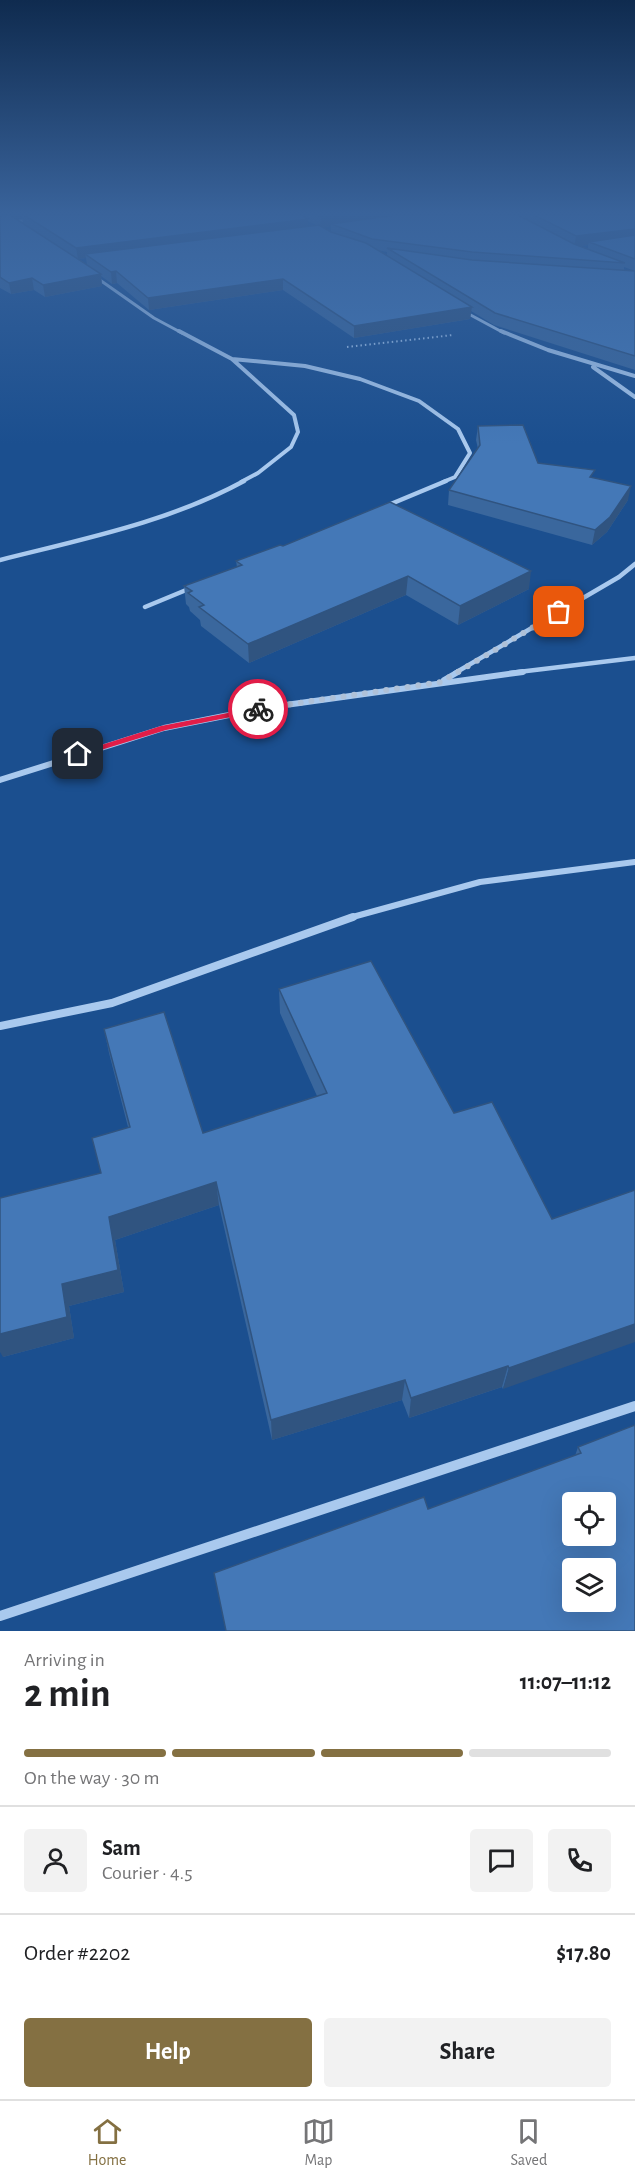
<!DOCTYPE html>
<html lang="en">
<head>
<meta charset="utf-8">
<style>
  :root { --surface:#fff; --page:#f2f2f2; --text:#202124; --muted:#757577; --line:#e0e0e0; --accent:#847042 }
  body { margin:0; font-family:"Alegreya Sans",sans-serif; background:var(--page); color:var(--text); height:100vh; display:flex; flex-direction:column; font-size:22px; white-space:nowrap }
  * { box-sizing:border-box; margin:0 }
  p { font-size:20px; color:var(--muted) }
  .icon { flex:none; width:33px; height:33px; fill:none; stroke:currentColor; stroke-width:2; stroke-linecap:round; stroke-linejoin:round }
  .map { position:relative; height:1631px; overflow:hidden }
  .panel { display:flex; flex-direction:column; background:var(--surface); flex:1 }
  .panel>* { flex:none }
  .tools { position:absolute; left:562px; top:1492px; display:grid; gap:12px }
  .tools a { display:grid; place-items:center; width:54px; height:54px; border-radius:6px; background:var(--surface); box-shadow:0 6px 24px #0002; font-size:30px }
  .pin { position:absolute; display:grid; place-items:center; width:51px; height:51px; color:#fff; margin:-26px; border-radius:12px; box-shadow:0 3px 9px #0006 }
  .courier { position:absolute; display:grid; place-items:center; width:60px; height:60px; margin:-30px; border:4px solid #e11d48; border-radius:50%; background:#fff; color:#222; box-shadow:0 2px 8px #0007 }
  .head em { font-style:normal; font-weight:700 }
  .head div { display:flex; flex-direction:column-reverse }
  .head { display:flex; align-items:center; justify-content:space-between; height:102px; padding:0 24px }
  h1 { font-size:39px; font-weight:700; line-height:45px }
  .bar { display:grid; grid-template-columns:repeat(4,1fr); gap:9px 6px; align-content:center; height:72px; padding:0 24px }
  .bar i { height:8px; border-radius:4px; background:var(--line) }
  .bar .selected { background:var(--accent) }
  .bar p { grid-column:span 4 }
  .line { display:flex; align-items:center; gap:15px; padding:0 24px; border-top:2px solid var(--line) }
  .line div { flex:1 }
  .round { display:grid; place-items:center; flex:none; width:63px; height:63px; border-radius:6px; background:var(--page) }
  .button { display:flex; gap:12px; margin-top:auto; padding:12px 24px }
  .button a { flex:1; height:69px; border-radius:6px; background:var(--accent); color:#fff; font-size:24px; font-weight:700; line-height:69px; text-align:center }
  .button a+a { background:var(--page); color:var(--text) }
  .dock { display:flex; justify-content:space-around; align-items:center; height:84px; border-top:2px solid var(--line); background:var(--surface); font-size:16px; color:var(--muted) }
  .dock a { display:grid; justify-items:center; gap:3px }
  .dock .selected { color:var(--accent) }
  .map>svg:first-child { display:block }
  .lines { fill:none; stroke-linecap:round; stroke-linejoin:round }
  .path { stroke:#a9c9ee; stroke-width:2; stroke-dasharray:1.5 3; stroke-linecap:butt }
  .minor-far5 { stroke:#a9c9ee; stroke-width:3 }
  .minor-far4 { stroke:#a9c9ee; stroke-width:4 }
  .minor-far3 { stroke:#a9c9ee; stroke-width:4.5 }
  .minor-far2 { stroke:#a9c9ee; stroke-width:6 }
  .minor-far1 { stroke:#a9c9ee; stroke-width:8 }
  .minor { stroke:#a9c9ee; stroke-width:10 }
  .wall { fill:#3a679d; fill-rule:evenodd }
  .shaded-wall { fill:#305480 }
  .building { fill:#4478b7; stroke:#305480; stroke-width:1.5; fill-rule:evenodd }
  .route { fill:#e11d48 }
  .done { stroke:#afc1d8; stroke-width:6; stroke-dasharray:0 10.8 }
</style>
</head>
<body>
<div class="map">
<svg width="635" height="1631" viewBox="0 0 635 1631">
  <rect width="100%" height="100%" fill="#1b4f8f"/>
  <g class="lines">
    <!-- path -->
    <path class="path" d="M347,347L453,335"/>
    <!-- minor-far5 -->
    <path class="minor-far5" d="M0,223L31,220
      M97,278L154,318L182,333
      M465,312L504,333"/>
    <!-- minor-far4 -->
    <path class="minor-far4" d="M179,331L232,359L294,415L298,432L291,447L258,473L241,482
      M501,331L548,350L635,376
      M232,359L305,366L360,379L419,401L458,429L470,453L455,477L443,482
      M593,367L635,397"/>
    <!-- minor-far3 -->
    <path class="minor-far3" d="M386,506L446,481
      M0,560C83,539 169,522 244,481
      M145,607L191,588
      M455,673L619,577L635,564
      M510,673L635,658"/>
    <!-- minor-far2 -->
    <path class="minor-far2" d="M444,680L458,672
      M0,780L164,728L264,708L523,672
      M349,918L480,882L635,862"/>
    <!-- minor-far1 -->
    <path class="minor-far1" d="M0,1026L112,1003L353,917"/>
    <!-- minor -->
    <path class="minor" d="M0,1616L635,1406"/>
  </g>
  <!-- wall -->
  <path class="wall" d="M0,215H635V271L624,267V271H635V370L494,325L471,311L470,319L354,338L283,290L149,310L117,283L112,284L101,276L102,286L45,297L34,290L11,294L0,288ZM22,217L23,224L13,218ZM308,221L316,225L308,226ZM331,226V232L323,227ZM588,245V249L580,246ZM377,250L387,252V256ZM86,258L87,265L78,259Z
    M478,426L538,463L594,478L628,500L607,532L592,545L448,505L449,490L478,449L476,440Z
    M283,546L529,589L458,625L406,595L249,663L201,626L200,620L190,611L189,607L186,604L184,586L237,567L236,561Z
    M279,989L454,1113L552,1219L503,1389L502,1387L409,1418L402,1400L272,1440L219,1205L115,1240L124,1292L69,1306L74,1338L3,1357L101,1173L128,1127L109,1053L104,1029L203,1133L317,1096L280,1013Z
    M635,1425V1631L428,1509L575,1456L578,1447Z"/>
  <!-- shaded-wall -->
  <path class="shaded-wall" d="M13,215H22V217L13,218Z
    M338,215H417L331,224V226L320,228L321,217Z
    M308,219V229L85,254L86,258L78,259L76,248Z
    M635,229V239L589,242L588,245L574,247L576,236Z
    M116,271L117,283L112,284L111,272Z
    M101,274L102,286L45,297L43,285Z
    M32,278L34,290L11,294L9,283Z
    M283,279V290L149,310L148,298Z
    M472,307L470,319L354,338V326Z
    M631,486L628,500L607,532L592,545L595,530Z
    M531,571L529,589L458,625L460,606Z
    M408,576L406,595L249,663L248,644Z
    M216,1182L219,1205L115,1240L124,1292L69,1306L74,1338L3,1357L0,1352V1334L62,1284L109,1217Z
    M635,1324V1342L503,1389L509,1368Z
    M508,1366L502,1387L409,1418L411,1398Z
    M405,1380L402,1400L272,1440L271,1420Z"/>
  <!-- building -->
  <path class="building" d="M10,215L101,274L43,285L32,278L9,283L0,277V216Z
    M24,215H302L308,219L76,248Z
    M317,215H338L321,217Z
    M396,215H518L574,244L625,263L472,252L372,239L331,224Z
    M534,215H635V229L576,236Z
    M319,225L331,232L366,243L472,307L354,326L283,279L148,298L116,271L111,272L85,254Z
    M635,235V259L589,242Z
    M387,248L472,260L635,271V356L495,313Z
    M523,425L538,463L595,470L590,477L631,486L610,517L595,530L449,490L480,445L478,426Z
    M390,502L531,571L460,606L408,576L248,644L199,607L204,605L188,593L192,591L184,586L242,565L236,561L280,545L283,546Z
    M371,961L454,1113L492,1102L552,1219L635,1190V1324L509,1368L508,1366L411,1398L405,1380L271,1420L216,1182L109,1217L118,1270L62,1284L67,1317L0,1334V1198L101,1173L92,1138L130,1127L104,1029L164,1012L203,1133L327,1093L279,989Z
    M635,1425V1631H226L214,1573L424,1497L428,1509L581,1453L578,1447ZM573,1503H606V1536H573ZM573,1569H606V1602H573Z"/>
  <!-- sky -->
  <linearGradient id="sky" x2="0" y2="1"><stop stop-color="#0f2b4f"/><stop offset="0.48" stop-color="#39639b"/><stop offset="1" stop-color="#39639b" stop-opacity="0"/></linearGradient>
  <rect width="635" height="444" fill="url(#sky)"/>
  <!-- route -->
  <path class="route" d="M258,707L261,708V711L166,730L78,757L73,754L161,726Z"/>
  <g class="lines">
    <!-- done -->
    <path class="done" d="M258,709L441,682L559,612"/>
  </g>
</svg>
<div class="tools">
<a><svg class="icon" aria-label="locate" viewBox="0 0 24 24"><circle cx="12" cy="12" r="6"/><path d="M12 2v4M12 18v4M2 12h4M18 12h4"/></svg></a>
<a><svg class="icon" aria-label="layers" viewBox="0 0 24 24"><path d="M12 4l9 5-9 5-9-5zM3 14l9 5 9-5"/></svg></a>
</div>
<div class="pin" style="left:559px;top:612px;background:#ea580c"><svg class="icon" aria-label="bag" viewBox="0 0 24 24"><path d="M5 8h14l-1 12H6zM9 8a3 3 0 0 1 6 0"/></svg></div>
<div class="pin" style="left:78px;top:754px;background:#1f2937"><svg class="icon" aria-label="home" viewBox="0 0 24 24"><path d="M3 11l9-7 9 7M6 9v11h12V9"/></svg></div>
<div class="courier" style="left:258px;top:709px"><svg class="icon" aria-label="bike" viewBox="0 0 24 24"><circle cx="6" cy="16" r="4"/><circle cx="18" cy="16" r="4"/><path d="M6 16l4-8h5l3 8M10 8l3 8H6M13 5h3"/></svg></div>
</div>
<section class="panel">
<div class="head"><div><h1>2 min</h1><p>Arriving in</p></div><em>11:07–11:12</em></div>
<div class="bar"><i class="selected"></i><i class="selected"></i><i class="selected"></i><i></i><p>On the way · 30 m</p></div>
<div class="line" style="height:108px"><a class="round"><svg class="icon" aria-label="person" viewBox="0 0 24 24"><circle cx="12" cy="8" r="4"/><path d="M4 21q1-7 8-7t8 7"/></svg></a><div><b>Sam</b><p>Courier · 4.5</p></div><a class="round"><svg class="icon" aria-label="chat" viewBox="0 0 24 24"><path d="M4 5h16v11H9l-5 4z"/></svg></a><a class="round"><svg class="icon" aria-label="phone" viewBox="0 0 24 24"><path d="M5 4h4l2 5-3 2q2 4 5 5l2-3 5 2v4C11 20 4 13 5 4z"/></svg></a></div>
<div class="line" style="height:78px"><div>Order #2202</div><b>$17.80</b></div>
<div class="button"><a>Help</a><a>Share</a></div>
</section>
<nav class="dock">
<a class="selected"><svg class="icon" aria-label="home" viewBox="0 0 24 24"><path d="M3 11l9-7 9 7M6 9v11h12V9"/></svg>Home</a>
<a><svg class="icon" aria-label="map" viewBox="0 0 24 24"><path d="M3 6l6-2 6 2 6-2v14l-6 2-6-2-6 2zM9 4v14M15 6v14"/></svg>Map</a>
<a><svg class="icon" aria-label="saved" viewBox="0 0 24 24"><path d="M7 4h10v16l-5-4-5 4z"/></svg>Saved</a>
</nav>
</body>
</html>
